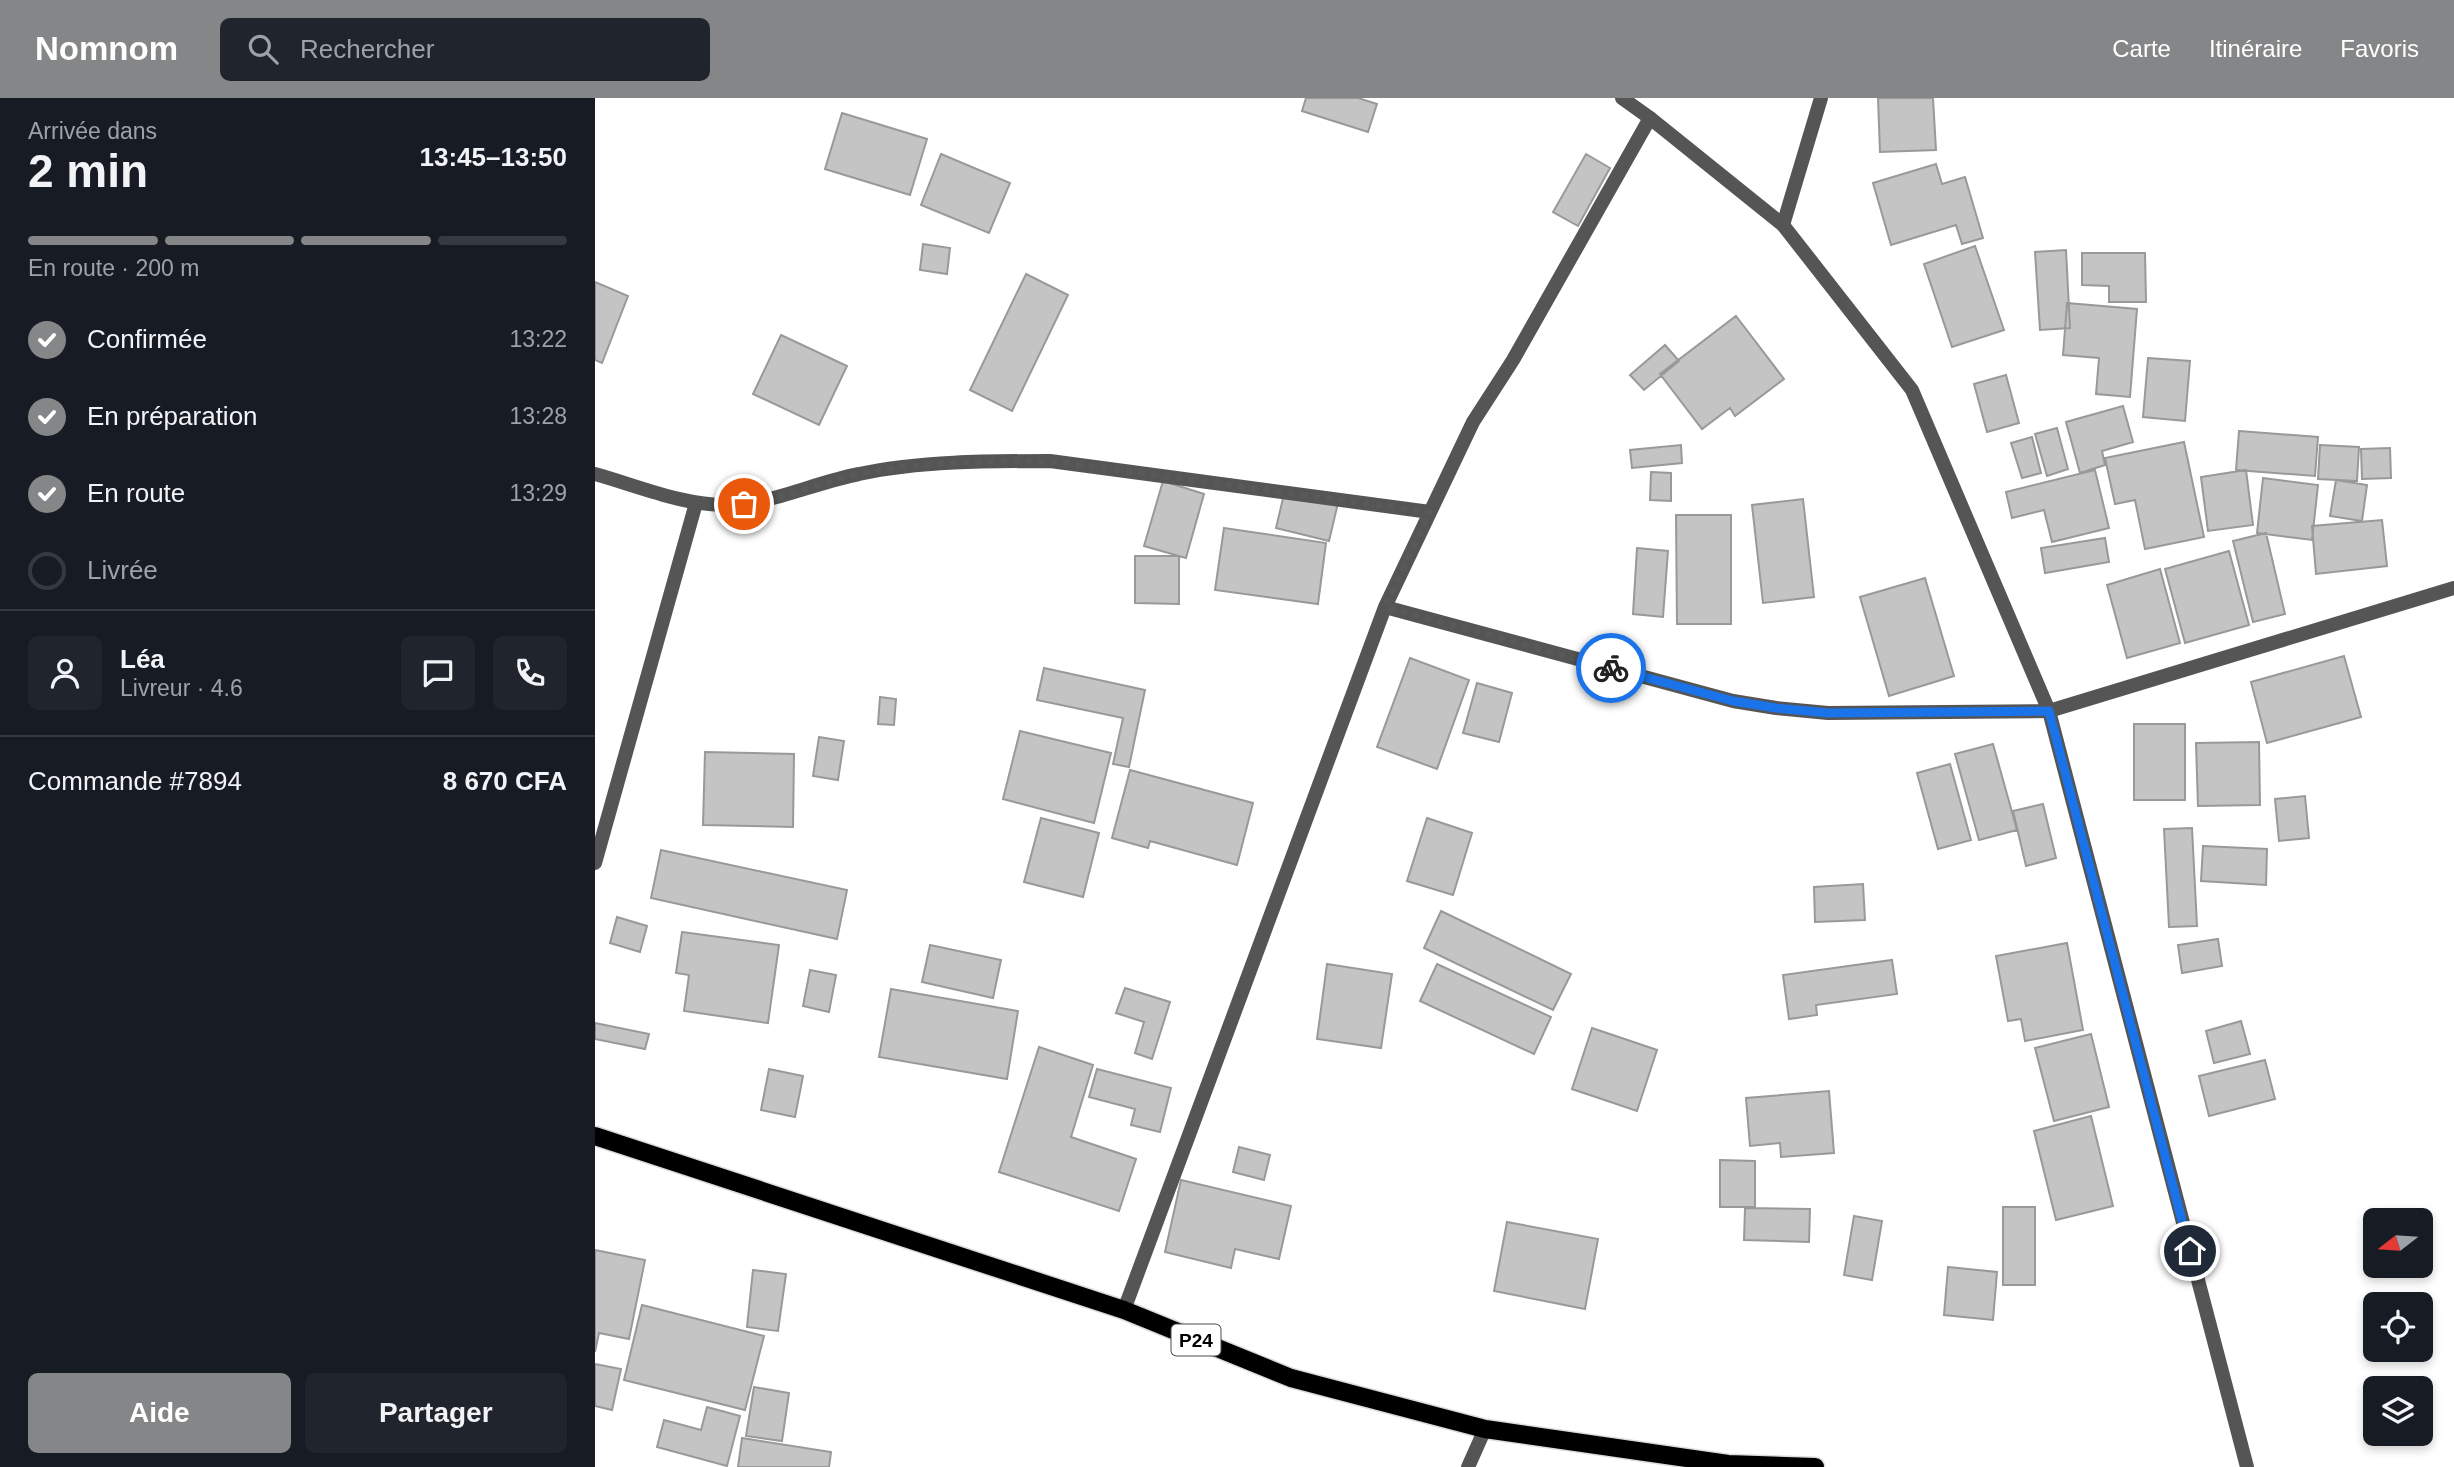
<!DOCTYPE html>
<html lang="fr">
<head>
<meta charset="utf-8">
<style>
  :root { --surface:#171b24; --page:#20242c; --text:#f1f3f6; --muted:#9ea1a6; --line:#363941; --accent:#858687 }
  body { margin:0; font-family:Arial,sans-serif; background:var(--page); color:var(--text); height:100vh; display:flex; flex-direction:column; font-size:26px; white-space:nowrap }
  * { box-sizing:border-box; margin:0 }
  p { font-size:23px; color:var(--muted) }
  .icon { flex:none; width:38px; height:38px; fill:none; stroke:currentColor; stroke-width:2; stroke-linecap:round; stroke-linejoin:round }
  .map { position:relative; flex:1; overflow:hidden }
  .drawer { display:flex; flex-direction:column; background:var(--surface); width:595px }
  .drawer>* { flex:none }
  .needle { width:46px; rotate:253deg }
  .tools { position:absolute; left:1768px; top:1110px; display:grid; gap:14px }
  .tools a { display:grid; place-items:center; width:70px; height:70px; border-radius:10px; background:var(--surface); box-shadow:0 4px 10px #0003; font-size:35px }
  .pin { position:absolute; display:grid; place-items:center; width:60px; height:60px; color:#fff; margin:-30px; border:4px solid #fff; border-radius:50%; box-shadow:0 2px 7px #0007 }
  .courier { position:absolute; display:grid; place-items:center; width:70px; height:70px; margin:-35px; border:5px solid #1a73e8; border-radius:50%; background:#fff; color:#222; box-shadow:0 2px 9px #0007 }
  .summary em { font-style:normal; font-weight:700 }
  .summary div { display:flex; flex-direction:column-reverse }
  .summary { display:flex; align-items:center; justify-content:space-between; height:119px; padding:0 28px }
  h1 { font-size:46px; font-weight:700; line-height:52px }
  .bar { display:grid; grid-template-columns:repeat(4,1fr); gap:10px 7px; align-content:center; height:84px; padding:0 28px }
  .bar i { height:9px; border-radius:5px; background:var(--line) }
  .bar .selected { background:var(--accent) }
  .bar p { grid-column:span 4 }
  .line { display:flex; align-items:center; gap:18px; padding:0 28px; border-top:2px solid var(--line) }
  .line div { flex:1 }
  .round { display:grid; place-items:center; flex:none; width:74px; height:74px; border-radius:10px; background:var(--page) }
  ol { padding:0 28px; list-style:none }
  li { display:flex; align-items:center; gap:21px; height:77px }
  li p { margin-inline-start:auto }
  li .icon { padding:7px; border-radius:50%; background:var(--accent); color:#fff; stroke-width:4 }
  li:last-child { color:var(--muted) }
  li i { width:38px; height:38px; border:4px solid var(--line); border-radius:50% }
  .action { display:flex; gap:14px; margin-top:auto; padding:14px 28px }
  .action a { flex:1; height:80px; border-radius:10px; background:var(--accent); color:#fff; font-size:28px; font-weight:700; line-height:80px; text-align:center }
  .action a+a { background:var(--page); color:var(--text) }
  header { display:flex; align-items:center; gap:42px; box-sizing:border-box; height:98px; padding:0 35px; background:var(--accent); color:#fff }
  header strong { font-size:33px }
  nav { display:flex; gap:38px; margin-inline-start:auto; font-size:24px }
  .search { width:490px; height:63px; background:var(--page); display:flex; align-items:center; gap:18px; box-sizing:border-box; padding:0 24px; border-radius:10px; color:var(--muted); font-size:26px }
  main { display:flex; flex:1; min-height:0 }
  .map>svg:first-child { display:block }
  .building { fill:#c4c4c4; stroke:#999; stroke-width:2 }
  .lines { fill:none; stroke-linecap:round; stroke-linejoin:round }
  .primary-casing { stroke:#dbdbdb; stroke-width:21 }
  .minor { stroke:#555; stroke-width:14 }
  .tertiary { stroke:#555; stroke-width:14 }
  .primary { stroke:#000; stroke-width:18 }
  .done { stroke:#595959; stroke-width:7; stroke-dasharray:0 12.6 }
  .route { stroke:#1a73e8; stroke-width:9 }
  .labels { text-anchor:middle; stroke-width:7; stroke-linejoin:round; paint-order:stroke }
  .shield { fill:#fff; stroke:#4c4c4c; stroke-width:2 }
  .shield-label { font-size:19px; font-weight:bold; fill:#000 }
</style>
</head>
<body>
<header>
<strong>Nomnom</strong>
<div class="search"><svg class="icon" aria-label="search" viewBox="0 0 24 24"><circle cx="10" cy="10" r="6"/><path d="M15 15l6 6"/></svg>Rechercher</div>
<nav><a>Carte</a><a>Itinéraire</a><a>Favoris</a></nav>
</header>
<main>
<section class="drawer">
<div class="summary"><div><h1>2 min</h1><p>Arrivée dans</p></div><em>13:45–13:50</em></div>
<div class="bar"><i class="selected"></i><i class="selected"></i><i class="selected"></i><i></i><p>En route · 200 m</p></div>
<ol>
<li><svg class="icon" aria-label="check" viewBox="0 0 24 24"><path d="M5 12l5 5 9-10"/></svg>Confirmée<p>13:22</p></li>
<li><svg class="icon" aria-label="check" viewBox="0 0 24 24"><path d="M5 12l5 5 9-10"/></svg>En préparation<p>13:28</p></li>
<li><svg class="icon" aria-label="check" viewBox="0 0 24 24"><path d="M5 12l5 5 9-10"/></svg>En route<p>13:29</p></li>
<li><i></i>Livrée</li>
</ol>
<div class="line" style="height:126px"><a class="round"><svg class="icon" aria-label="person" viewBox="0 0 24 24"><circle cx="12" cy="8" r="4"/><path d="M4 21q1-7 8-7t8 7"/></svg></a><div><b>Léa</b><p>Livreur · 4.6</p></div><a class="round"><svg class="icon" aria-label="chat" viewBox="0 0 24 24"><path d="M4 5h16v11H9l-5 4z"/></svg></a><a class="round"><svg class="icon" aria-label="phone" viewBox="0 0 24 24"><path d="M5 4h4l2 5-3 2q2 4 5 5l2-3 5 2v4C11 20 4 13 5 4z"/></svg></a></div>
<div class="line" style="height:91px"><div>Commande #7894</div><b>8 670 CFA</b></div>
<div class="action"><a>Aide</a><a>Partager</a></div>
</section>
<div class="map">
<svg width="1859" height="1369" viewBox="0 0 1859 1369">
  <rect width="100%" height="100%" fill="#fff"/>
  <!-- building -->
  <path class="building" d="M711,0H763L782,6L773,34L707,13Z
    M1283,0H1338L1341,52L1285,54Z
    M247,15L332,41L315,97L230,71Z
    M346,56L415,85L394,135L326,107Z
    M991,56L1015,70L983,128L958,114Z
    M1341,66L1347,86L1370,79L1388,140L1367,146L1361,127L1296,147L1278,85Z
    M328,146L355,150L352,176L325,172Z
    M1380,148L1409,232L1357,249L1329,166Z
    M1471,152L1475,230L1445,232L1440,154Z
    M1487,155H1550L1551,204H1514V188L1487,187Z
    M431,176L473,197L417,313L375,292Z
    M0,184L33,198L7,265L0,262Z
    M1472,205L1542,211L1535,299L1501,296L1504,260L1468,257Z
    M1141,218L1189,281L1140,318L1135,310L1107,331L1065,276Z
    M186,237L252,268L224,327L158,296Z
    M1070,247L1084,263L1049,292L1035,277Z
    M1553,260L1595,263L1590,323L1548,319Z
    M1411,277L1424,325L1392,334L1379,286Z
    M1528,308L1538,344L1507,353L1510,367L1485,375L1471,324Z
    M1462,330L1473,371L1452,378L1440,336Z
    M1644,333L1723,339L1720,378L1641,372Z
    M1437,339L1446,375L1427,380L1416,345Z
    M1589,344L1609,439L1550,451L1540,402L1520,406L1510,360Z
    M1086,347L1087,365L1037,370L1035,352Z
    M1725,347L1764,349L1762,383L1723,381Z
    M1795,350L1796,380L1767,381L1766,351Z
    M1500,372L1514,430L1457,444L1449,412L1417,420L1411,394Z
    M1651,372L1658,427L1613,433L1606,379Z
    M1056,374L1076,375V403L1055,402Z
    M1668,380L1723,387L1717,442L1662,435Z
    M1741,382L1772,387L1767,423L1735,418Z
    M568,383L609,396L591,460L549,448Z
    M690,392L743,405L734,443L681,430Z
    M1208,401L1219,499L1168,505L1157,407Z
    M1081,417H1136V526H1082Z
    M1787,422L1792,468L1721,476L1717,428Z
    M629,430L731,445L723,506L620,492Z
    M1671,435L1690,516L1658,524L1638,443Z
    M1510,440L1514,464L1450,475L1446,450Z
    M1042,450L1073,453L1068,519L1038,516Z
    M1634,453L1654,527L1590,545L1570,471Z
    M540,458H584V506L540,505Z
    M1565,471L1585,545L1532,560L1512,487Z
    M1330,480L1359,578L1294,598L1265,499Z
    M1749,558L1766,619L1672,645L1656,584Z
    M815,560L874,582L842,671L782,649Z
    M449,570L550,592L534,669L518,666L528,620L442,602Z
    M882,585L917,595L904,644L868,635Z
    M285,599L301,601L299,627L283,626Z
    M1539,626H1590V702H1539Z
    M425,633L516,655L499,725L408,701Z
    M224,639L249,643L243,682L218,678Z
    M1664,644L1665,707L1603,708L1601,645Z
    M1398,646L1422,732L1384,742L1360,656Z
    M110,654L199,656L198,729L108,727Z
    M1355,666L1376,742L1343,751L1322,675Z
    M535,672L658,705L642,767L555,743L553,750L517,740Z
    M1710,698L1714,740L1684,743L1680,701Z
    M1448,706L1461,760L1431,768L1418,713Z
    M446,720L504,735L488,799L429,784Z
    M832,720L877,735L858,797L812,783Z
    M1597,730L1602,828L1574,829L1569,731Z
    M1608,748L1672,751L1671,787L1606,783Z
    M66,752L252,792L242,841L56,800Z
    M1268,786L1270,822L1220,824L1219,789Z
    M846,813L976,876L958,912L829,850Z
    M22,819L52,828L45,854L15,845Z
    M87,834L184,847L173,925L89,913L94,877L81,875Z
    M1623,841L1627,868L1587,875L1583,847Z
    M1472,845L1488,932L1430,943L1426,921L1413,923L1401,858Z
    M335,847L406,862L398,900L327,884Z
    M1297,862L1302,896L1221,907L1222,917L1194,921L1188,877Z
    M732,866L797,876L786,950L722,941Z
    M842,866L956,919L939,956L825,903Z
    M215,872L241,877L234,914L208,908Z
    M530,890L575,904L557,961L540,955L549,924L521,915Z
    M296,891L423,913L412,981L284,959Z
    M1646,923L1655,956L1619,965L1611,933Z
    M0,925L54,936L50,951L0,941Z
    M997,930L1062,952L1042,1013L977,991Z
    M1496,936L1514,1009L1459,1023L1440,950Z
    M444,949L498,967L476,1039L541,1061L524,1113L404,1074Z
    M1670,962L1680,1001L1614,1018L1604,978Z
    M174,971L208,978L200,1019L166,1012Z
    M502,971L576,990L565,1034L536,1027L540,1011L494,999Z
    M1234,993L1239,1055L1186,1059L1185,1045L1155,1048L1151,1000Z
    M1496,1018L1518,1108L1461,1122L1439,1033Z
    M644,1049L675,1057L669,1082L638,1074Z
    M1125,1062L1160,1063V1109H1125Z
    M586,1082L696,1108L684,1161L640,1151L636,1170L570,1154Z
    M1408,1109H1440V1187H1408Z
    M1150,1110L1215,1111L1214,1144L1149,1142Z
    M1259,1118L1287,1123L1277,1182L1249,1177Z
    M912,1124L1003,1141L990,1211L899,1193Z
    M0,1152L50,1162L34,1241L4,1235L0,1254Z
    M1353,1169L1402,1174L1398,1222L1349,1217Z
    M158,1172L191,1176L183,1233L152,1229Z
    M47,1207L169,1238L150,1312L29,1282Z
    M0,1266L26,1271L17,1312L0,1308Z
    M159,1289L194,1295L187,1343L151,1338Z
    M112,1309L145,1318L132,1368L62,1349L69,1322L106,1332Z
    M147,1340L236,1354L234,1369H143Z"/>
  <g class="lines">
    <!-- primary casing -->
    <g class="primary-casing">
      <path id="primary" d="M0,1038L529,1212L696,1280L890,1331L1133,1366L1220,1369"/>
    </g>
    <!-- minor -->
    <path class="minor" d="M1188,127L1226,0
      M0,376C43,388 89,408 135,407C176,406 222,384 264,376C324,363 394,363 455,363L835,414
      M790,509L1138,603L1181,610L1233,615L1454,613L1859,490
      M0,765L101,405
      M529,1212L790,509L878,324L918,262L1055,20
      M873,1369L890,1331"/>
    <!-- tertiary -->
    <path class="tertiary" d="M1027,0L1055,20L1188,127L1317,292L1454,613L1652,1369"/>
    <!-- primary -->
    <use href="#primary" class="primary"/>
  </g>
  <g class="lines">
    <!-- done -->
    <path class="done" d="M149,406C188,402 228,382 268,375C329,364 394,362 455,363L835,414L790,509L1016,570"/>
    <!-- route -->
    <path class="route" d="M1016,570L1138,603L1181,610L1233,615L1454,613L1595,1153"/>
  </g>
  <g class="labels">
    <!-- shield labels -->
    <rect class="shield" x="576.5" y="1226.5" width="49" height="31" rx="5"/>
    <g class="shield-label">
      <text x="601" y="1249">P24</text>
    </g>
  </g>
</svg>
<div class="tools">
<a><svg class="needle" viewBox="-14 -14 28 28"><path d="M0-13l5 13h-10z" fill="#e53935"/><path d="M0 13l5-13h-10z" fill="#9ea1a6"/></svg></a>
<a><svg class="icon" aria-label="locate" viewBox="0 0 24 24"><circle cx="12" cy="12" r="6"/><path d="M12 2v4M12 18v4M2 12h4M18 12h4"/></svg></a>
<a><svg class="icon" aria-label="layers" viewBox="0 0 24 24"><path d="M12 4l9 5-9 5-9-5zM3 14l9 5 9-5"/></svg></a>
</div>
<div class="pin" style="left:149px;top:406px;background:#ea580c"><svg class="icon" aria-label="bag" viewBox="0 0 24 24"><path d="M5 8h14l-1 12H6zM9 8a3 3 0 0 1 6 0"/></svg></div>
<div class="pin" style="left:1595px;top:1153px;background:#1f2937"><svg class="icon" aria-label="home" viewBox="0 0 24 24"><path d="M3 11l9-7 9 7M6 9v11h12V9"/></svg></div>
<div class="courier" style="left:1016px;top:570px"><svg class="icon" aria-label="bike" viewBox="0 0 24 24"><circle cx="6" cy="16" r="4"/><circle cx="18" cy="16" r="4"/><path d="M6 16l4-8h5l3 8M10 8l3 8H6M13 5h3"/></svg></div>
</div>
</main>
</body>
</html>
